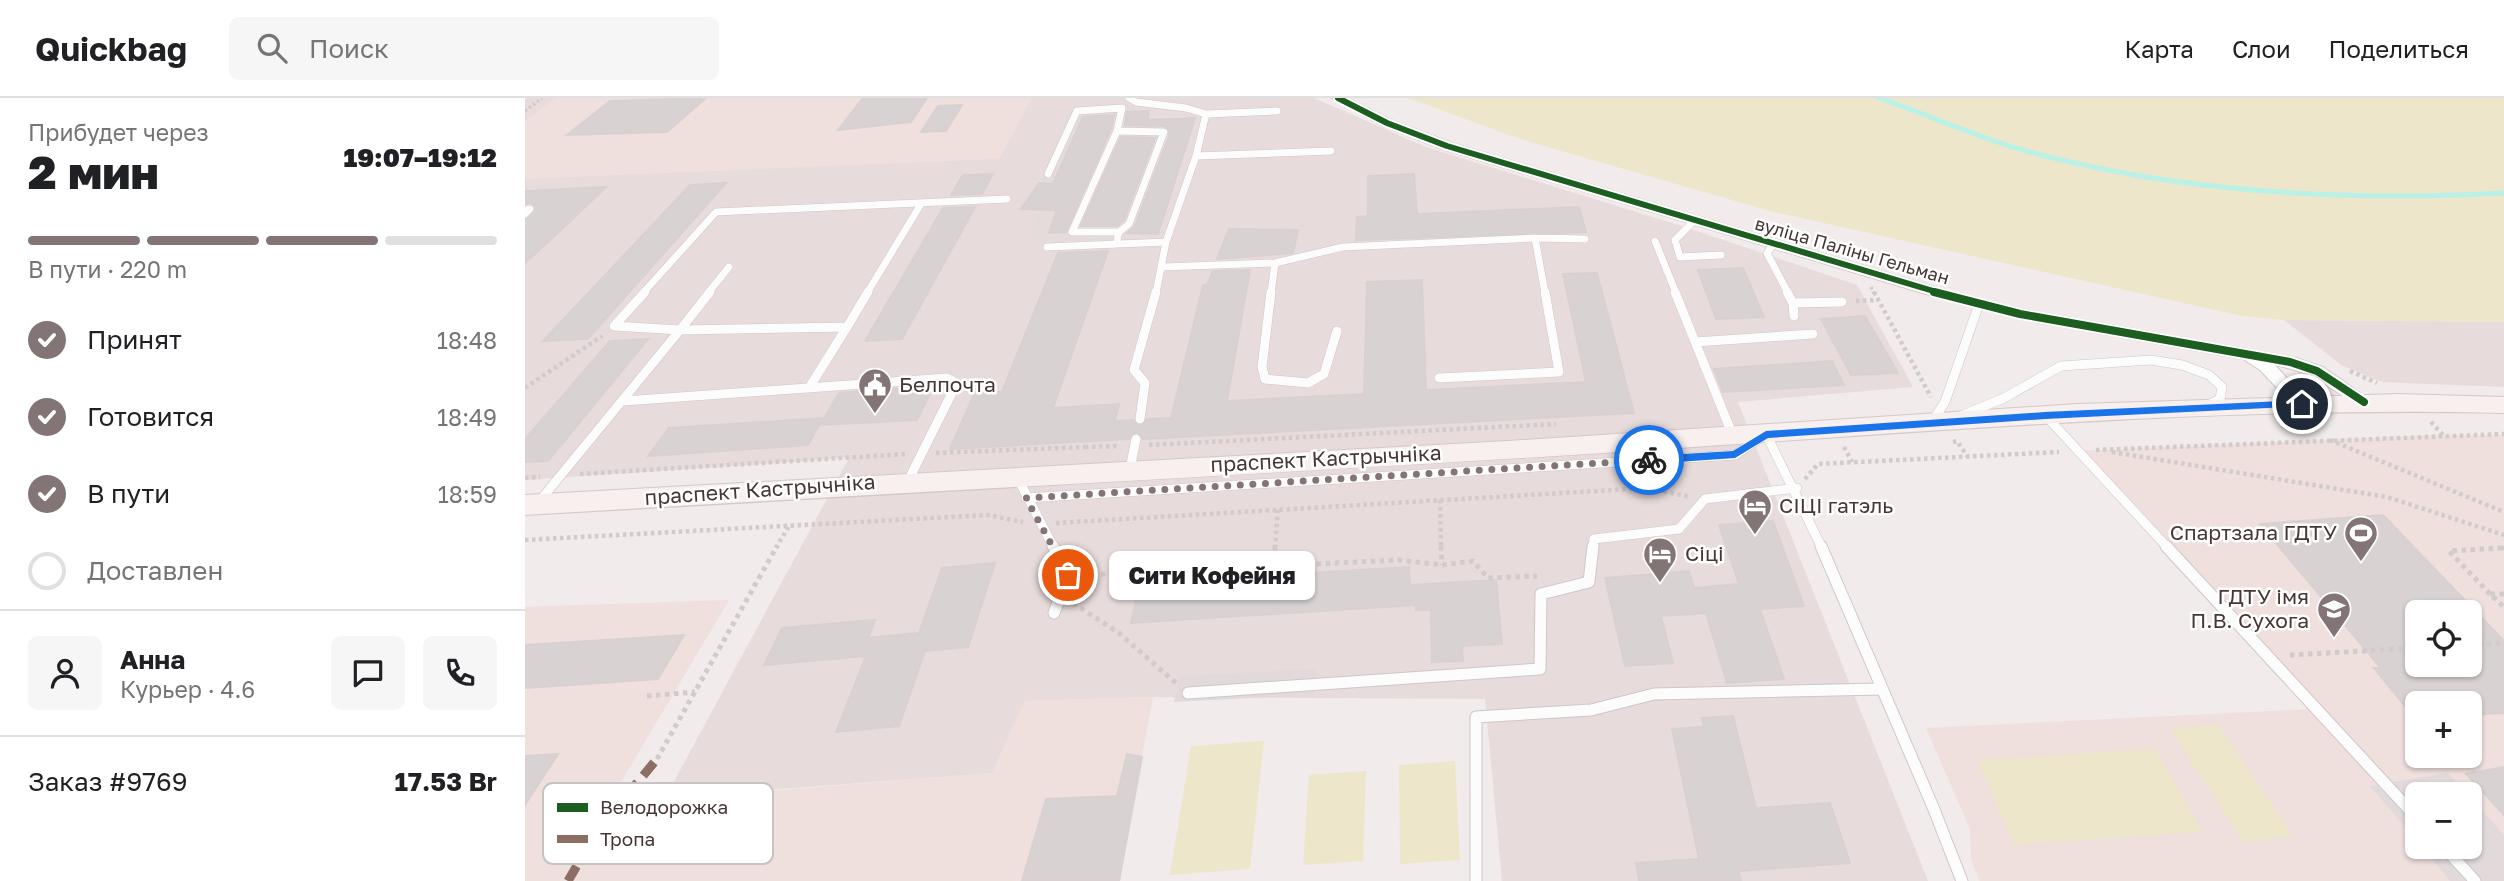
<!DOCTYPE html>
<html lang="ru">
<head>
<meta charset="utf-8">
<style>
  :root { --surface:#fff; --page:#f6f6f6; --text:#202124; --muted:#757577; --line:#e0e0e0; --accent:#837575 }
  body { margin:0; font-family:"Golos Text",sans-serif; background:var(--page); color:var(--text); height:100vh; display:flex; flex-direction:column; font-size:26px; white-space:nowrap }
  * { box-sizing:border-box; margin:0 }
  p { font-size:23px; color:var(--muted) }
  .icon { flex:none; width:38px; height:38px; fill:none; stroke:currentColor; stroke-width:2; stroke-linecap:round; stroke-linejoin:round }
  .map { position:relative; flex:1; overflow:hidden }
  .side { display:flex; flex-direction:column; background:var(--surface); width:525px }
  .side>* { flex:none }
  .fabs { position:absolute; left:1880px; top:502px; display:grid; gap:14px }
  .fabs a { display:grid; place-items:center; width:77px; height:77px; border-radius:10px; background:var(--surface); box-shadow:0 2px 5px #0004; font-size:35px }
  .pin { position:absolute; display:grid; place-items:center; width:60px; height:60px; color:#fff; margin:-30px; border:4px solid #fff; border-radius:50%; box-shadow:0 2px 7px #0007 }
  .courier { position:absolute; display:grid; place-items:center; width:70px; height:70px; margin:-35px; border:5px solid #1a73e8; border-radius:50%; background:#fff; color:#222; box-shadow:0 2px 9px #0007 }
  .bubble { position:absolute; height:49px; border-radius:10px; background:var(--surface); box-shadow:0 2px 5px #0004; font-size:23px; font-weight:800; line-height:49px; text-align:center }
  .headline em { font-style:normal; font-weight:800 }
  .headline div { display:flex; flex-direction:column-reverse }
  .headline { display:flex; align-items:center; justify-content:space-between; height:119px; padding:0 28px }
  h1 { font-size:46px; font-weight:800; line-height:52px }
  .bar { display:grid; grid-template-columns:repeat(4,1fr); gap:10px 7px; align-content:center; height:84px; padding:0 28px }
  .bar i { height:9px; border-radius:5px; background:var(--line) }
  .bar .selected { background:var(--accent) }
  .bar p { grid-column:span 4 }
  .line { display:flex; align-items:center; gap:18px; padding:0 28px; border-top:2px solid var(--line) }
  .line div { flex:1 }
  .round { display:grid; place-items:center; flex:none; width:74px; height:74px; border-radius:10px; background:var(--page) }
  ol { padding:0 28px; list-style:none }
  li { display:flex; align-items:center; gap:21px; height:77px }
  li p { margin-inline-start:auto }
  li .icon { padding:7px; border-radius:50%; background:var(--accent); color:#fff; stroke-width:4 }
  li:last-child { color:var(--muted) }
  li i { width:38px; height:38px; border:4px solid var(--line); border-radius:50% }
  header { display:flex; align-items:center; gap:42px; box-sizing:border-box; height:98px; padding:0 35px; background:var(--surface); border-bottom:2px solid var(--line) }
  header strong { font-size:33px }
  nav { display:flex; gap:38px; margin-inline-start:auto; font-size:24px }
  .search { width:490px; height:63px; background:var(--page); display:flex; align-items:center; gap:18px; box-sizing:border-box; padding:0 24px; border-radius:10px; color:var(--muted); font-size:26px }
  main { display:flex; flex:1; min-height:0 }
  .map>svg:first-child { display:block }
  .residential { fill:#e8dbdb }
  .industrial { fill:#e4dbdb }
  .education { fill:#efdfdd; fill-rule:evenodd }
  .green { fill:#ede6cb }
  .parking { fill:#e2dada }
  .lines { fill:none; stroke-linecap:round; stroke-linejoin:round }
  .stream { stroke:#baf1e6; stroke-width:5 }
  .building { fill:#d9d2d2; stroke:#d9d1d1; stroke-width:2; fill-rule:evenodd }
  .service-far2-casing { stroke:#cec7c7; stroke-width:8 }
  .service-far1-casing { stroke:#cec7c7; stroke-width:10 }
  .service-casing { stroke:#cec7c7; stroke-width:13 }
  .minor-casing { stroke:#cec7c7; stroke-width:2 }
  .secondary-casing { stroke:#d6c8c6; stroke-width:2 }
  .path-far2 { stroke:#d2cbcb; stroke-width:3.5; stroke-dasharray:2.5 2.5; stroke-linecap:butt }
  .path-far1 { stroke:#d2cbcb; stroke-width:4.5; stroke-dasharray:3.5 3.5; stroke-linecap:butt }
  .path { stroke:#d2cbcb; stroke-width:5; stroke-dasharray:4.5 4.5; stroke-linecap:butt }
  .service-far2 { stroke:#fdfcfc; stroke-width:7 }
  .service-far1 { stroke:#fdfcfc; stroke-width:9 }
  .service { stroke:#fdfcfc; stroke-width:11 }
  .minor { fill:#fdfcfc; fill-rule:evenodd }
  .secondary { fill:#f7f0ef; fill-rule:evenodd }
  .quiet { stroke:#8d6e63; stroke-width:9; stroke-dasharray:17 9; stroke-linecap:butt }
  .cycleway-far1-casing { stroke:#fff; stroke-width:10 }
  .cycleway-casing { stroke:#fff; stroke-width:12 }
  .cycleway-far1 { stroke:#1b5e20; stroke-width:6 }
  .cycleway { stroke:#1b5e20; stroke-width:8 }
  .route { fill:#1a73e8 }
  .done { stroke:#837575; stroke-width:7; stroke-dasharray:0 12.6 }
  .labels { text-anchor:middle; stroke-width:5; stroke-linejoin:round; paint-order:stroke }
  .far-street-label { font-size:18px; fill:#483636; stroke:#fff }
  .poi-label { font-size:21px; fill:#483636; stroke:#fff; text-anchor:start }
  .street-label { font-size:21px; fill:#483636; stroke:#fff }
  .key { fill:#fff; stroke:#c8c3c3; stroke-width:2 }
  .key-label { font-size:19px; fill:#483636 }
</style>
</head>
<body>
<header>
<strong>Quickbag</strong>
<div class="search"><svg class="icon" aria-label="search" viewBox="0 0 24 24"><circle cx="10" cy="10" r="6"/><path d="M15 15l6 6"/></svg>Поиск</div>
<nav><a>Карта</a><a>Слои</a><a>Поделиться</a></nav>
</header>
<main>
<section class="side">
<div class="headline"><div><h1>2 мин</h1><p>Прибудет через</p></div><em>19:07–19:12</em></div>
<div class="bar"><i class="selected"></i><i class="selected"></i><i class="selected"></i><i></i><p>В пути · 220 m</p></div>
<ol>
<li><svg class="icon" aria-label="check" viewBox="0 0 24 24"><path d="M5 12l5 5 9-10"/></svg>Принят<p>18:48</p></li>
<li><svg class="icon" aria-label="check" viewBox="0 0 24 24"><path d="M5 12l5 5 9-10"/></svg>Готовится<p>18:49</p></li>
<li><svg class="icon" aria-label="check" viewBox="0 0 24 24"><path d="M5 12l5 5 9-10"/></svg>В пути<p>18:59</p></li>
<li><i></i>Доставлен</li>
</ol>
<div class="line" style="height:126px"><a class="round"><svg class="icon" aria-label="person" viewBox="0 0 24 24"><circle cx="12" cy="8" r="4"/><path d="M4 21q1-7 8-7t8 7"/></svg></a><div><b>Анна</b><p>Курьер · 4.6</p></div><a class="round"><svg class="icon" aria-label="chat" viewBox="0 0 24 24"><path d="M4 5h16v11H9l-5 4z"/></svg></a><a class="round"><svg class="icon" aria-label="phone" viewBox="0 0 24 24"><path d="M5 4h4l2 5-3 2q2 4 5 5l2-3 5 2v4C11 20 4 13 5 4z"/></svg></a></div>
<div class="line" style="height:91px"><div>Заказ #9769</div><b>17.53 Br</b></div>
</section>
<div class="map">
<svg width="1979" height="783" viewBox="0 0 1979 783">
  <rect width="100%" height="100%" fill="#f1ebeb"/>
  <!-- residential -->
  <path class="residential" d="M0,0H789L901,49L1163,130L1332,187L1388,289L1213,304L1403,783H977L960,601L628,599L500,603L467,675L140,700L324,360L0,382Z
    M1759,222L1979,224V289L1857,284L1816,267Z"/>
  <!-- industrial -->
  <path class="industrial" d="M609,8L608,13H624L623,22L670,20L633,136H613L579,142L508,141L514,85L542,13Z"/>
  <!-- education -->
  <path class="education" d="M30,0H507L474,61L0,81V23Z
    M1918,337H1979V783H1455L1446,762L1445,731L1401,630L1790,611L1550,353ZM1892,514H1944V567H1892ZM1892,606H1944V658H1892ZM1892,696H1944V749H1892Z
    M204,502L83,706L467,675L500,603L628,599L594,783H0V509Z"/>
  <!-- green -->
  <path class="green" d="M883,0H1979V224L1759,222L1717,218L1245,113L998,42Z
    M1692,626L1769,738L1718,744L1645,631Z
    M739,643L725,771L645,777L666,648Z
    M1630,651L1678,734L1489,747L1452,662Z
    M930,663L935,762L875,766L874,667Z
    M841,673L838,763L778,767L784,677Z"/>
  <!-- parking -->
  <path class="parking" d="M791,571L789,597L649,604L654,578Z
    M1923,675L1943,696H1892V743L1845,688Z
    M1944,698L1979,737V783H1925L1897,749H1944Z"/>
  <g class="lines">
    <!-- stream -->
    <path class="stream" d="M1354,0C1409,19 1463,44 1520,58C1669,96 1825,103 1979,95"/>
  </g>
  <!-- building -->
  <path class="building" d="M181,0L142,34L42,37L85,3Z
    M338,0H402L386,24L313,32Z
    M437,7L421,33L396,34L413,8Z
    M624,13L623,22L670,20L633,136L602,135L610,128L645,36L640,28L600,27L602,14Z
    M589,17L586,31L541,134L524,135L532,112L496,111L514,85L528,86L558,19Z
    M596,39L630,40L599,122L592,128H556Z
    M468,76L457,96L426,97L438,77Z
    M889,76L892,116L1054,109L1061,134L831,142L832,119L843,118V78Z
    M201,85L63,241L18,243L165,87Z
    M81,89L34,134L0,165V122L11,110L7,105L0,106V93Z
    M450,109L377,241L340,243L418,110Z
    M704,131L773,132L768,155L692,161Z
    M583,153L528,310L594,306L590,323L608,322L615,328L622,321L646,320L678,187H682L688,173L725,172L702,303L839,296L842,184L897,182L901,292L1061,284L1038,176L1072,175L1109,315L618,341L612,334L604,341L425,351L450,294H477L533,155Z
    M1218,170L1239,219L1191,221L1173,172Z
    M1340,218L1373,275L1326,277L1296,221Z
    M123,241L23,363L0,364V341L85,243Z
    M1307,263L1319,287L1198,294L1189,271Z
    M409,288L392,322L295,327L314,295Z
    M298,320L283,347L123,358L144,330Z
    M1858,417L1979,543V615L1944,617V606H1892V623L1849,570H1856L1735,426ZM1892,514H1944V567H1892Z
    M1248,423L1279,508L1235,511L1259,581L1202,585L1181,515L1136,518L1148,565L1100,568L1080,480L1164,473L1169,490L1214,486L1194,427Z
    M470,465L443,549L400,553L374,628L311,634L341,558L239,567L257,530L350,522L343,540L394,535L417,470Z
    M884,469L885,487L971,482L977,546L937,548L938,563L907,564L906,512H891V507L606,525L615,485Z
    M159,537L133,581L0,590V547Z
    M1208,618L1231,710L1305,705L1325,765L1213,773L1216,783H1114L1111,765L1174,761L1147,631L1179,629L1177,620Z
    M33,656L0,707V658Z
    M602,656L617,659L594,783H497L521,701L592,698Z
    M1979,669V717L1941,676Z"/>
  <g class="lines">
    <!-- service-far2 casing -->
    <g class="service-far2-casing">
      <path id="service-far2" d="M604,0L611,4L661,10L681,16L752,13
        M671,58L806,53
        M523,76L552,13L597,10L592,33L547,134H594
        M0,112L5,111L0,116
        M1169,123L1150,142L1155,159L1196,157
        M1010,140L1020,195
        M1130,143L1151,195
        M591,146L594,134L604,126L639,34L592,33
        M1248,147L1242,155L1263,195
        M522,149L641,144
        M638,169L750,165L818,149L1010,140L1060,141
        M118,195L191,114L482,101
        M183,195L204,169
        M342,195L396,106
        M631,195L641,144L671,58L681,16
        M746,195L750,165"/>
    </g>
    <!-- service-far1 casing -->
    <g class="service-far1-casing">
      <path id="service-far1" d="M746,194L737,269L740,281L783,285L799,276L812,233
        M1150,194L1208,338
        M1262,194L1268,205L1269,218
        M1268,205L1317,204
        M155,232L322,229L343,194
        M155,232L185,194
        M1170,244L1288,236
        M914,280L1034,274L1020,194
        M284,290L322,229
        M99,303L422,280L432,285L383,383
        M1438,317L1479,300L1536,268L1626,262L1657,267L1684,277L1697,289L1695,301L1683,307
        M1520,317L1643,450
        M615,321L620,285L609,272L631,194
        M1407,324L1420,304L1454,206
        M605,371L611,341
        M491,377L529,450
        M501,400L1210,357L1241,336L1297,450
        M13,405L155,232L89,228L120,194
        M1068,450L1069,441L1154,431L1180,401L1272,390"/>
    </g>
    <!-- service casing -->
    <g class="service-casing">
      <path id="service" d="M528,448L543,477L529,515
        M1296,448L1408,709L1437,783
        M1641,448L1892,720
        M663,595L1015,571L1016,496L1064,484L1068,448
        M1919,749L1950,783
        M951,783V619L1066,612L1129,596L1355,591"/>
    </g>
    <!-- minor casing -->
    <g class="minor-casing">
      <path id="minor" d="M807,0H822L866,22L927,45L1423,193L1495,211L1771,260L1798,269L1848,304L1839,309L1833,308L1786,277L1749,266L1786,306L1783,310H1771L1735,272L1718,261L1495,221L1411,199L917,51L858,28Z"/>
    </g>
    <!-- secondary casing -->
    <g class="secondary-casing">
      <path id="secondary" d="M1873,296L1979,299V315C1683,308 1389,335 1094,354C729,377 365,395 0,417V397L983,343L1552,306Z"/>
    </g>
    <!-- path-far2 -->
    <path class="path-far2" d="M0,13L17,0
      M1346,189L1349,195"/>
    <!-- path-far1 -->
    <path class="path-far1" d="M1349,194L1406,299
      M1331,203L1353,202
      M1825,273L1852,285
      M0,290L77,238
      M1906,324L1918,337
      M1805,342L1979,414
      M1428,344L1432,343L1442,358
      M624,347L1031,326
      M560,349L594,348
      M1319,349L1327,364
      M1571,352L1979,336
      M1587,354L1862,399L1979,437
      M411,355L560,349
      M55,376L382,356
      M0,380L15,379
      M1280,381L1293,366L1534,354
      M915,402L916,450
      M531,425L1122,390L1165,399
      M0,442L463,417L498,424
      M251,450L264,428
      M750,450L753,411
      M1976,450H1979"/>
    <!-- path -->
    <path class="path" d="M916,448L917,467
      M749,470L750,448
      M558,477L874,462L917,467L948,463L963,480L1012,478
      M1965,496L1924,453L1979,450
      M1979,496H1965L1979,509
      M548,505L594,535L652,586
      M1944,547L1979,545
      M1765,557L1892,550
      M122,598L170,594
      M132,661L252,448"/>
    <!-- service-far2 -->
    <use href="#service-far2" class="service-far2"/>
    <!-- service-far1 -->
    <use href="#service-far1" class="service-far1"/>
    <!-- service -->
    <use href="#service" class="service"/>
    <!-- minor -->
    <use href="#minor" class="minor"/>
    <!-- secondary -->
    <use href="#secondary" class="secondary"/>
    <!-- quiet -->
    <path class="quiet" d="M43,783L72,733L132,661"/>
    <!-- cycleway-far1 casing -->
    <g class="cycleway-far1-casing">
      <path id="cycleway-far1" d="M813,0L862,25L922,48L1415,195"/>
    </g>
    <!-- cycleway casing -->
    <g class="cycleway-casing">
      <path id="cycleway" d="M1409,194L1495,216L1765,264L1792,273L1839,304"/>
    </g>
    <!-- cycleway-far1 -->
    <use href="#cycleway-far1" class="cycleway-far1"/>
    <!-- cycleway -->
    <use href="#cycleway" class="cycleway"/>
  </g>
  <!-- route -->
  <path class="route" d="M1777,302L1783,306L1781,308L1520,321L1243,340L1210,360L1124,366L1119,362L1124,358L1208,353L1241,333L1520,314Z"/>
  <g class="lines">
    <!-- done -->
    <path class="done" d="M543,477L501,400L1124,362"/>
  </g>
  <!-- icons -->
  <defs>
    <g id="civic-pin" transform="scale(1.75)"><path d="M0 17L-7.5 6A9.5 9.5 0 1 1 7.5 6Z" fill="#837575" stroke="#fff"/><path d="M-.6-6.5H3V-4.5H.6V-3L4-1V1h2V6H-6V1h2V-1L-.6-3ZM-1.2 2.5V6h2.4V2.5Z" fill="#fff"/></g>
    <g id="hotel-pin" transform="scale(1.75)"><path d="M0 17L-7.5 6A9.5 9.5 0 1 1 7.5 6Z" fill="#837575" stroke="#fff"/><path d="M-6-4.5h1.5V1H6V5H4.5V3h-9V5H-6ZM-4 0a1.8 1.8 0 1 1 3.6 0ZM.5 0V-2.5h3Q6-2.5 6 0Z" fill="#fff"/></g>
    <g id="stadium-pin" transform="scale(1.75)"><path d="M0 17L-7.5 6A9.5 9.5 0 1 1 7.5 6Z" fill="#837575" stroke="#fff"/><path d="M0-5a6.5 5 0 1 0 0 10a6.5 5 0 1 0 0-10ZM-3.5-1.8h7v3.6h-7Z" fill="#fff"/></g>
    <g id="university-pin" transform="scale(1.75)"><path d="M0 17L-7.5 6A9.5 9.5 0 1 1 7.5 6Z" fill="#837575" stroke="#fff"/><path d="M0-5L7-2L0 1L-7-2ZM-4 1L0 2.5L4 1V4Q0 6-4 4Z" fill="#fff"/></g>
  </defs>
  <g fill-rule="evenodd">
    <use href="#civic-pin" x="350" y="287"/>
    <use href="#hotel-pin" x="1230" y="408"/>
    <use href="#stadium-pin" x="1836" y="435"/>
    <use href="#hotel-pin" x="1135" y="456"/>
    <use href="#university-pin" x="1809" y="511"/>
  </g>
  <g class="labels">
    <!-- far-street labels -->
    <g class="far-street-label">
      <text transform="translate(1327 153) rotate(16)" y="6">вуліца Паліны Гельман</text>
    </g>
    <!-- poi labels -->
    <g class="poi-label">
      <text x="374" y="294">Белпочта</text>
      <text x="1254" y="415">СІЦІ гатэль</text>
      <text x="1812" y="442" text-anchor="end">Спартзала ГДТУ</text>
      <text x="1160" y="463">Сіці</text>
      <text x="1784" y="506" text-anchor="end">ГДТУ імя<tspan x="1784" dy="24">П.В. Сухога</tspan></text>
    </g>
    <!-- street labels -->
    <g class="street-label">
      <text transform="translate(801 361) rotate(-3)" y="7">праспект Кастрычніка</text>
      <text transform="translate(235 392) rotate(-4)" y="7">праспект Кастрычніка</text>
    </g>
  </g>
  <!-- legend -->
  <rect x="18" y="685" width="230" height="81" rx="10" class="key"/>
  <rect x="32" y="705" width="31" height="9" fill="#1b5e20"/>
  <rect x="32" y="737" width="31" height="8" fill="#8d6e63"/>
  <g class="key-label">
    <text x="75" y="716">Велодорожка</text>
    <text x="75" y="748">Тропа</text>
  </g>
</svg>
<div class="fabs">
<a><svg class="icon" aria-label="locate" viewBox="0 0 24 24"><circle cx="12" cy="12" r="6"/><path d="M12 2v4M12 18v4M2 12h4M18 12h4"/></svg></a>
<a>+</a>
<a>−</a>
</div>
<div class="pin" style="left:543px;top:477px;background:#ea580c"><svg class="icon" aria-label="bag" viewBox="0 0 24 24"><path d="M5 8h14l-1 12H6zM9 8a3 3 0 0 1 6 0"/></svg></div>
<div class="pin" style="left:1777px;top:306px;background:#1f2937"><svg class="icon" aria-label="home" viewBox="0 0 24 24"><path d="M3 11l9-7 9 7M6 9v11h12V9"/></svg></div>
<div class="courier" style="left:1124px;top:362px"><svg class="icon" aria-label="bike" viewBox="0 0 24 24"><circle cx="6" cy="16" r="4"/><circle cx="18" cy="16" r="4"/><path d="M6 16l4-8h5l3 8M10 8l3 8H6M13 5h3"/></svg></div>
<div class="bubble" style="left:584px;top:453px;width:206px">Сити Кофейня</div>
</div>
</main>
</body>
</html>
